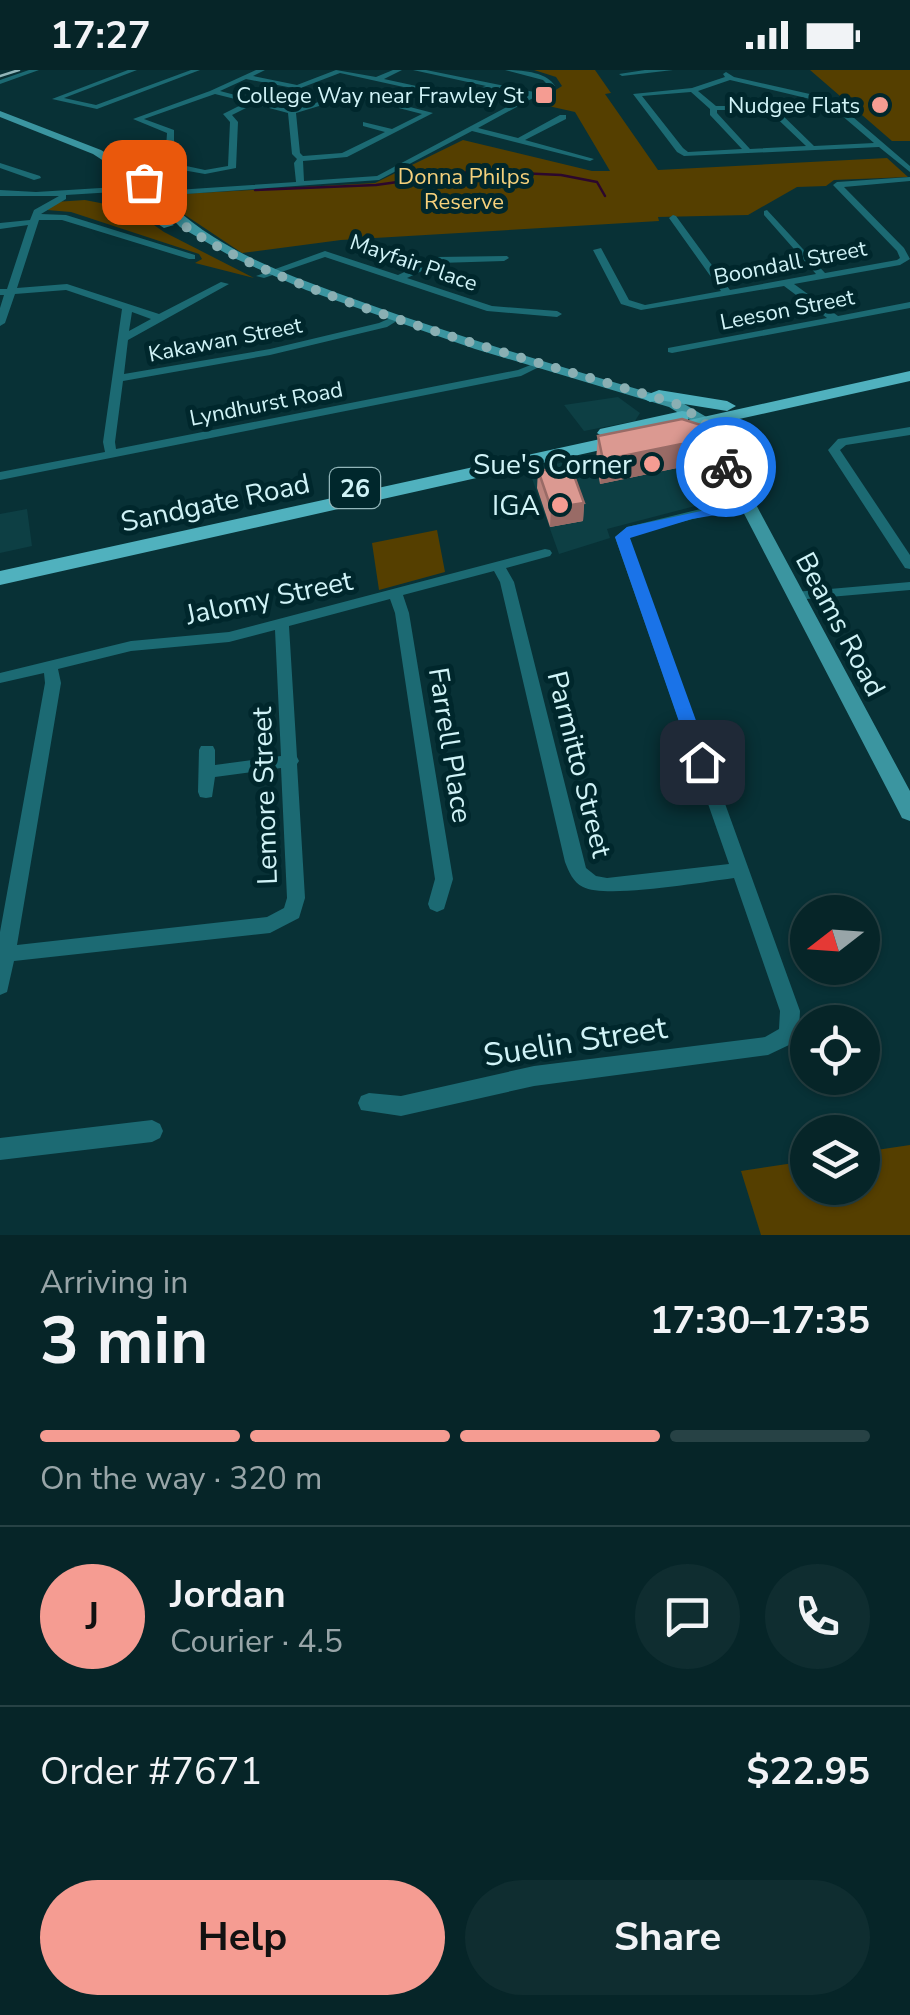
<!DOCTYPE html>
<html lang="en">
<head>
<meta charset="utf-8">
<style>
  :root { --surface:#062528; --page:#0f2d30; --text:#f1f3f6; --muted:#98a5a8; --line:#274245; --accent:#f59c92 }
  body { margin:0; font-family:"Nunito Sans",sans-serif; background:var(--page); color:var(--text); height:100vh; display:flex; flex-direction:column; font-size:38px; white-space:nowrap }
  * { box-sizing:border-box; margin:0 }
  p { font-size:32px; color:var(--muted) }
  .icon { flex:none; width:55px; height:55px; fill:none; stroke:currentColor; stroke-width:2; stroke-linecap:round; stroke-linejoin:round }
  .map { position:relative; height:1165px; overflow:hidden }
  .sheet { display:flex; flex-direction:column; background:var(--surface); flex:1 }
  .sheet>* { flex:none }
  .needle { width:65px; rotate:253deg }
  .controls { position:absolute; left:790px; top:825px; display:grid; gap:20px }
  .controls a { display:grid; place-items:center; width:90px; height:90px; border-radius:50%; background:var(--surface); box-shadow:0 2px 8px #0004,0 0 0 2px var(--line); font-size:50px }
  .pin { position:absolute; display:grid; place-items:center; width:85px; height:85px; color:#fff; margin:-42px; border-radius:20px; box-shadow:0 5px 15px #0006 }
  .courier { position:absolute; display:grid; place-items:center; width:100px; height:100px; margin:-50px; border:8px solid #1a73e8; border-radius:50%; background:#fff; color:#222; box-shadow:0 2px 12px #0007 }
  .head em { font-style:normal; font-weight:700 }
  .head div { display:flex; flex-direction:column-reverse }
  .head { display:flex; align-items:center; justify-content:space-between; height:170px; padding:0 40px }
  h1 { font-size:65px; font-weight:700; line-height:75px }
  .bar { display:grid; grid-template-columns:repeat(4,1fr); gap:15px 10px; align-content:center; height:120px; padding:0 40px }
  .bar i { height:12px; border-radius:8px; background:var(--line) }
  .bar .current { background:var(--accent) }
  .bar p { grid-column:span 4 }
  .line { display:flex; align-items:center; gap:25px; padding:0 40px; border-top:2px solid var(--line) }
  .line div { flex:1 }
  .round { display:grid; place-items:center; flex:none; width:105px; height:105px; border-radius:52px; background:var(--page) }
  .cta { display:flex; gap:20px; margin-top:auto; padding:20px 40px }
  .cta a { flex:1; height:115px; border-radius:60px; background:var(--accent); color:#111; font-size:40px; font-weight:700; line-height:115px; text-align:center }
  .cta a+a { background:var(--page); color:var(--text) }
  .status { display:flex; justify-content:space-between; align-items:center; height:70px; padding:0 50px; background:var(--surface); direction:ltr }
  .status svg { height:28px; fill:currentColor }
  .map>svg:first-child { display:block }
  .built { fill:#0d3f44 }
  .green { fill:#553f00 }
  .lines { fill:none; stroke-linecap:round; stroke-linejoin:round }
  .stream { stroke:#2c072d; stroke-width:2.5 }
  .minor { fill:#1c6a73; fill-rule:evenodd }
  .major { fill:#3b95a0; fill-rule:evenodd }
  .highway { fill:#50b1be; fill-rule:evenodd }
  .rail { stroke:#91b6ba; stroke-width:2.5 }
  .wall { fill:#bc847d }
  .shaded-wall { fill:#996b66 }
  .building { fill:#db9991; stroke:#996b66; stroke-width:2.5 }
  .route { fill:#1a73e8 }
  .done { stroke:#8aafb3; stroke-width:10; stroke-dasharray:0 18 }
  .poi-dot { fill:#f59c92; stroke:#00272c; stroke-width:4 }
  .labels { text-anchor:middle; stroke-width:10; stroke-linejoin:round; paint-order:stroke }
  .far-poi-label { font-size:22px; fill:#d0f3f7; stroke:#00272c; text-anchor:end }
  .far-park-label { font-size:22px; fill:#f5d17c; stroke:#00272c }
  .far-street-label { font-size:22px; fill:#d0f3f7; stroke:#00272c }
  .shield { fill:#00272c; stroke:#92b6ba; stroke-width:2.5 }
  .shield-label { font-size:25px; font-weight:bold; fill:#d0f3f7 }
  .poi-label { font-size:28px; fill:#d0f3f7; stroke:#00272c; text-anchor:end }
  .street-label { font-size:28px; fill:#d0f3f7; stroke:#00272c }
  .near-street-label { font-size:32px; fill:#d0f3f7; stroke:#00272c }
</style>
</head>
<body>
<div class="status"><b>17:27</b><svg viewBox="0 0 49 12"><path d="M0 12V9h3v3zM5 12V6h3v6zM10 12V3h3v9zM15 12V0h3v12zM26 1h20v11H26zM47 4h2v5h-2z"/></svg></div>
<div class="map">
<svg width="910" height="1165" viewBox="0 0 910 1165">
  <rect width="100%" height="100%" fill="#083136"/>
  <!-- built -->
  <path class="built" d="M618,327L640,343L635,351L584,361L564,335Z
    M665,369L699,375L726,428L607,459L610,468L559,484L529,400Z
    M27,439L32,476L0,483V444Z"/>
  <!-- green -->
  <path class="green" d="M534,0H595L611,23L605,24L658,100L887,88L908,107L834,110L826,116L797,117L748,145L658,147L659,151L341,170L242,183L170,135L171,126L181,124L375,113L463,70L592,101H610L575,42L535,33L562,16L556,7Z
    M810,0H910V71H892Z
    M85,130L131,139L164,162L254,208L195,193L202,189L199,184L71,142L47,140L54,132Z
    M437,460L445,502L379,520L372,473Z
    M910,1075V1165H761L741,1101L807,1091L808,1118H862L863,1082Z"/>
  <g class="lines">
    <!-- stream -->
    <path class="stream" d="M255,120L376,115L477,101L561,105L597,112L605,126"/>
    <!-- minor -->
    <path class="minor" d="M29,0H39L0,14V10Z
      M128,0H137L64,28L96,35L191,0H200L97,39L52,29Z
      M256,0H265L253,6L297,15L336,0L376,7L393,0H402L384,9L458,25L486,16L413,0H426L534,22L548,15L543,10L505,0C522,0 547,2 555,16L478,58L518,68L560,45H566V49L525,70L594,89L590,91L472,61L379,110L158,126V122L161,121L296,112L294,93L297,89L292,84L288,43L254,34L232,45L238,52L236,98L205,104L171,98L166,91V86L148,85V81L166,78L167,63L133,49L210,21ZM340,3L458,29L495,18L529,25L377,106L304,111L303,91L347,87L433,43L352,22L292,40L220,21L246,9L298,19ZM215,24L247,32L223,44L230,52L228,96L205,100L177,94L174,91V60L144,49ZM352,26L422,44L392,59L363,52V56L385,62L342,83L303,86L300,83L296,43Z
      M645,0H673L622,6L619,4Z
      M726,2L734,7L832,29L910,96V102L879,77L684,86L677,82L633,24L692,18L725,7L723,4ZM730,10L827,33L874,73L814,76L773,36H716L698,21ZM691,22L710,39V45L742,79L688,82L683,78L642,26ZM717,40H768L806,76L750,79L717,43Z
      M0,93L40,106L41,108L34,110L0,98Z
      M910,107V111L844,117L904,178L910,189L900,195L794,214L838,246L910,232V238L672,283L668,282V278L827,248L784,216L641,240L621,234L593,180L601,178L629,230L645,235L721,221L669,148L673,145L676,146L730,220L816,204L764,145V141L767,140L825,203L897,190L900,188L897,181L833,115L837,112Z
      M117,117L118,119L114,122L66,125V129L41,144L66,145L195,185V189H189L62,150H39L17,218L67,214L159,244L221,212L229,214L128,270L124,304L270,279L379,253L395,246L400,249L387,257L270,285L123,311L115,372L116,379L518,300L538,292L543,295L521,306L0,410V402L105,382L103,372L122,239L66,220L15,224L5,253L0,256V238L4,225H0V219H7L28,155L0,159V153L30,150L34,140L59,126H0V120L36,122ZM132,242L151,249L129,261Z
      M325,181L398,205L437,187L507,186L509,188L504,191L439,193L407,208L492,236L557,241L562,244L557,247L487,241L325,187L264,208L256,206Z
      M910,357V365L846,375L840,380L910,485V499L905,498L828,380L838,369Z
      M746,432L752,436L751,439L721,442L637,463L629,468L800,941L799,959L808,965V984L789,975L768,985L534,1016L401,1046L361,1040L358,1033L361,1026L369,1023L401,1026L534,996L765,967L779,959L780,941L734,808C703,812 606,829 583,817C573,812 569,802 565,792L500,512L494,501L403,525L409,543L453,809L444,839L437,842L430,839L428,834L435,809L395,543L390,529L289,556L297,687L299,691L297,694L305,828L299,848L270,863L14,891L7,922L0,925V862L45,613L44,603L0,613V603L131,571L229,562L545,479L550,480L552,483L550,486L506,498L514,512L586,798L596,806L607,808L729,794L615,467L627,457L721,434ZM275,560L281,686L215,695V680L213,676H201L199,680L198,722L200,727L206,728L212,727L215,707L281,698L287,828L284,838L267,847L17,875L61,613L58,599L131,581L229,572Z
      M910,512V520L795,530L788,526L795,522Z
      M152,1050L160,1054L163,1061L160,1068L152,1072L0,1090V1068Z"/>
    <!-- major -->
    <path class="major" d="M0,41L101,80L147,109L164,113L169,121L163,126C216,182 294,207 365,233C468,270 574,301 679,331L710,349L910,721V751L902,748L899,742L698,355L669,337L475,279L306,220L234,188L180,157L155,131L144,134L174,155L164,158L129,135L113,130L105,124L119,113L133,110L93,84L0,47ZM144,115L157,120L137,128L118,124L126,118Z"/>
    <!-- highway -->
    <path class="highway" d="M910,301V311L667,365L658,360L667,355Z
      M659,320L727,331L736,336L727,341L659,330L650,332L641,327Z
      M682,341L688,342V350L627,364L635,369L632,373L0,515V501L605,368L597,363L600,359Z"/>
    <!-- rail -->
    <path class="rail" d="M0,6L19,0"/>
  </g>
  <!-- wall -->
  <path class="wall" d="M598,366L716,378L712,402L682,405L677,398L600,414L596,390Z
    M538,400L584,433L583,451L550,457L537,418Z"/>
  <!-- shaded-wall -->
  <path class="shaded-wall" d="M681,374L677,398L600,414L603,390Z
    M584,433L583,451L550,457L551,438Z"/>
  <!-- building -->
  <path class="building" d="M682,349L704,356L716,378L686,380L681,374L603,390L598,366Z
    M538,400H572L584,433L551,438Z"/>
  <!-- route -->
  <path class="route" d="M726,393L733,397L753,436L751,439L692,449L630,468L711,692L702,698L693,692L615,467L627,457L738,433L720,397Z"/>
  <g class="lines">
    <!-- done -->
    <path class="done" d="M144,112L162,118L157,126C193,207 587,303 682,336L708,356L726,397"/>
  </g>
  <!-- markers -->
  <g class="poi-dot">
    <rect x="534" y="15" width="20" height="20" rx="5"/>
    <circle cx="880" cy="35" r="10"/>
    <circle cx="652" cy="394" r="10"/>
    <circle cx="560" cy="435" r="10"/>
  </g>
  <g class="labels">
    <!-- far-poi labels -->
    <g class="far-poi-label">
      <text x="524" y="33">College Way near Frawley St</text>
      <text x="860" y="43">Nudgee Flats</text>
    </g>
    <!-- far-park labels -->
    <g class="far-park-label">
      <text x="464" y="114">Donna Philps<tspan x="464" dy="25">Reserve</tspan></text>
    </g>
    <!-- far-street labels -->
    <g class="far-street-label">
      <text transform="translate(414 192) rotate(19)" y="8">Mayfair Place</text>
      <text transform="translate(790 192) rotate(-11)" y="8">Boondall Street</text>
      <text transform="translate(787 239) rotate(-11)" y="8">Leeson Street</text>
      <text transform="translate(225 269) rotate(-11)" y="8">Kakawan Street</text>
      <text transform="translate(266 333) rotate(-11)" y="8">Lyndhurst Road</text>
    </g>
    <!-- shield labels -->
    <rect class="shield" x="330" y="398" width="50" height="40" rx="8"/>
    <g class="shield-label">
      <text x="355" y="427">26</text>
    </g>
    <!-- poi labels -->
    <g class="poi-label">
      <text x="632" y="404">Sue's Corner</text>
      <text x="540" y="445">IGA</text>
    </g>
    <!-- street labels -->
    <g class="street-label">
      <text transform="translate(215 432) rotate(-12)" y="10">Sandgate Road</text>
      <text transform="translate(269 527) rotate(-12)" y="10">Jalomy Street</text>
      <text transform="translate(841 554) rotate(62)" y="10">Beams Road</text>
      <text transform="translate(451 675) rotate(81)" y="10">Farrell Place</text>
      <text transform="translate(580 694) rotate(76)" y="10">Parmitto Street</text>
      <text transform="translate(264 726) rotate(-92)" y="10">Lemore Street</text>
    </g>
    <!-- near-street labels -->
    <g class="near-street-label">
      <text transform="translate(575 971) rotate(-9)" y="11">Suelin Street</text>
    </g>
  </g>
</svg>
<div class="controls">
<a><svg class="needle" viewBox="-14 -14 28 28"><path d="M0-13l5 13h-10z" fill="#e53935"/><path d="M0 13l5-13h-10z" fill="#98a5a8"/></svg></a>
<a><svg class="icon" aria-label="locate" viewBox="0 0 24 24"><circle cx="12" cy="12" r="6"/><path d="M12 2v4M12 18v4M2 12h4M18 12h4"/></svg></a>
<a><svg class="icon" aria-label="layers" viewBox="0 0 24 24"><path d="M12 4l9 5-9 5-9-5zM3 14l9 5 9-5"/></svg></a>
</div>
<div class="pin" style="left:144px;top:112px;background:#ea580c"><svg class="icon" aria-label="bag" viewBox="0 0 24 24"><path d="M5 8h14l-1 12H6zM9 8a3 3 0 0 1 6 0"/></svg></div>
<div class="pin" style="left:702px;top:692px;background:#1f2937"><svg class="icon" aria-label="home" viewBox="0 0 24 24"><path d="M3 11l9-7 9 7M6 9v11h12V9"/></svg></div>
<div class="courier" style="left:726px;top:397px"><svg class="icon" aria-label="bike" viewBox="0 0 24 24"><circle cx="6" cy="16" r="4"/><circle cx="18" cy="16" r="4"/><path d="M6 16l4-8h5l3 8M10 8l3 8H6M13 5h3"/></svg></div>
</div>
<section class="sheet">
<div class="head"><div><h1>3 min</h1><p>Arriving in</p></div><em>17:30–17:35</em></div>
<div class="bar"><i class="current"></i><i class="current"></i><i class="current"></i><i></i><p>On the way · 320 m</p></div>
<div class="line" style="height:180px"><b class="round" style="background:var(--accent);color:#111">J</b><div><b>Jordan</b><p>Courier · 4.5</p></div><a class="round"><svg class="icon" aria-label="chat" viewBox="0 0 24 24"><path d="M4 5h16v11H9l-5 4z"/></svg></a><a class="round"><svg class="icon" aria-label="phone" viewBox="0 0 24 24"><path d="M5 4h4l2 5-3 2q2 4 5 5l2-3 5 2v4C11 20 4 13 5 4z"/></svg></a></div>
<div class="line" style="height:130px"><div>Order #7671</div><b>$22.95</b></div>
<div class="cta"><a>Help</a><a>Share</a></div>
</section>
</body>
</html>
